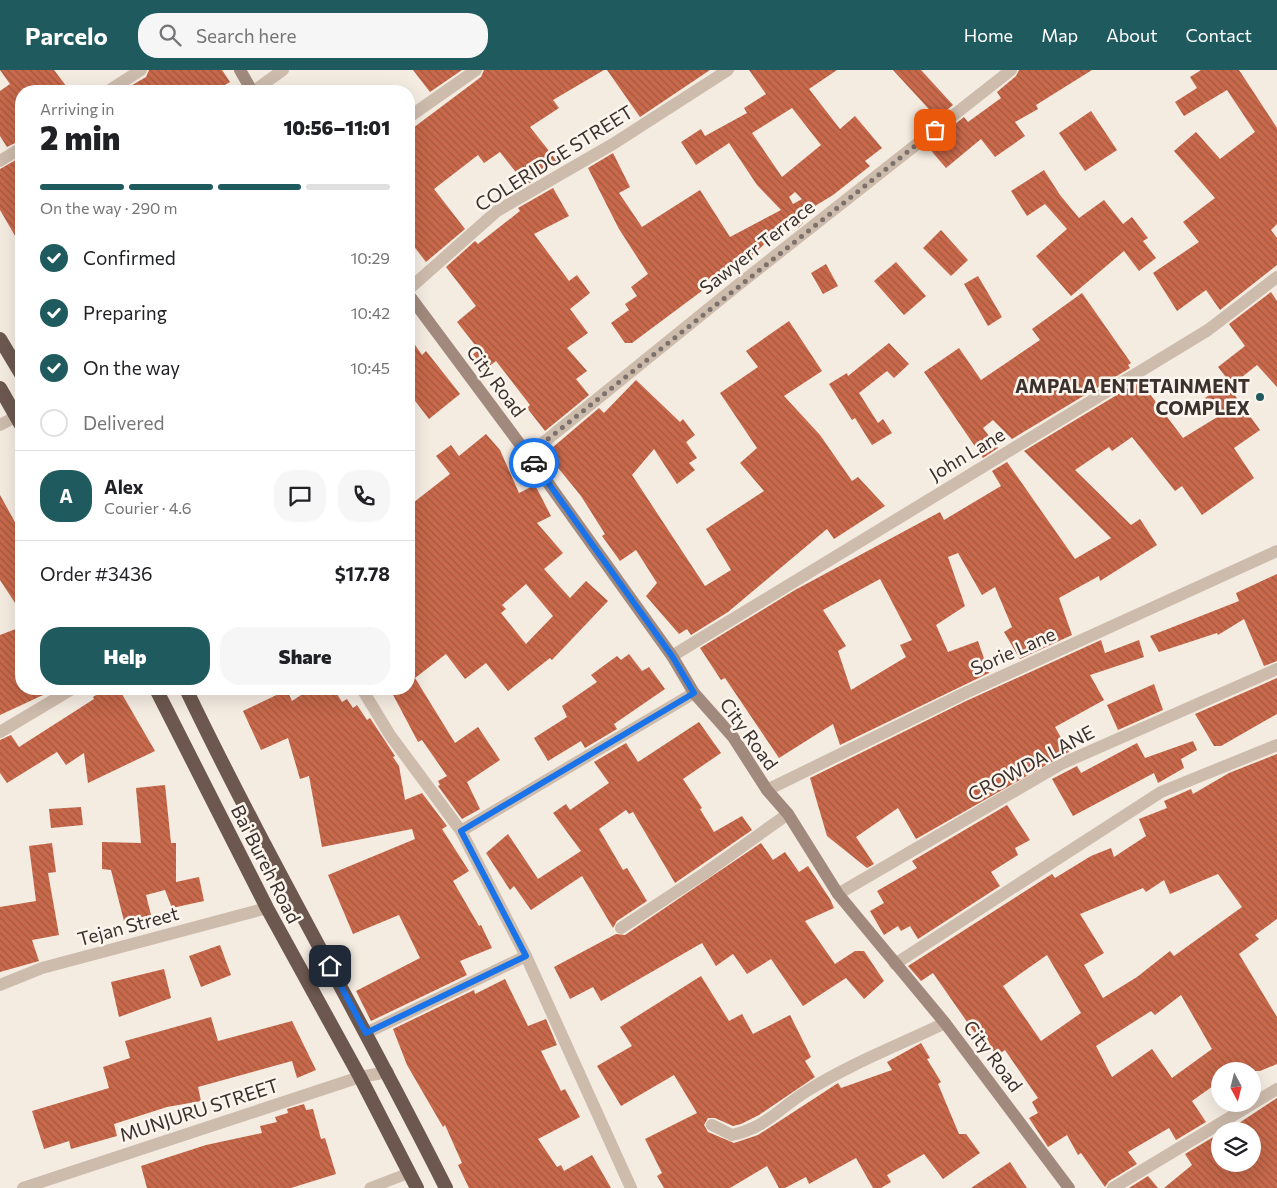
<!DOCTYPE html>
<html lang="en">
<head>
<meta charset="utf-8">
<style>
  :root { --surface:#fff; --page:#f6f6f6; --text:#202124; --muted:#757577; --line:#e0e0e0; --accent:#1f5a5e }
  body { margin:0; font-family:Commissioner,sans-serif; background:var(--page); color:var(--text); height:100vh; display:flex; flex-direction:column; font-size:19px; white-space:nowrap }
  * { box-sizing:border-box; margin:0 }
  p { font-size:16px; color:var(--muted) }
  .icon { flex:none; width:28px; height:28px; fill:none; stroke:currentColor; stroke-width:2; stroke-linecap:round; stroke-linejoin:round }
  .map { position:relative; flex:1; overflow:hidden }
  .details { position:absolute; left:15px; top:15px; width:400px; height:610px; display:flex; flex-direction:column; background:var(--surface); border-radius:20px; box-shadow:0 5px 20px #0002 }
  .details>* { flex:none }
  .needle { width:32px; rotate:173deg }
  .fabs { position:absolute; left:1211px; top:992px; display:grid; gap:10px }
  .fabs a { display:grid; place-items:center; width:50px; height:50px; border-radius:50%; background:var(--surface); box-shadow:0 5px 20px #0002; font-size:25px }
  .pin { position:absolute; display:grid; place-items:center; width:42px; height:42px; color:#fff; margin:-21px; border-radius:10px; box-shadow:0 2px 8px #0006 }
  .courier { position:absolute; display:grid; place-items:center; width:50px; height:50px; margin:-25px; border:4px solid #1a73e8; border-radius:50%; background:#fff; color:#222; box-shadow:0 1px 6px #0007 }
  .head em { font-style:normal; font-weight:800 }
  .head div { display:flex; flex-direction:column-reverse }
  .head { display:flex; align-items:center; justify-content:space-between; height:85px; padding:0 25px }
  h1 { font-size:32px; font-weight:800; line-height:38px }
  .bar { display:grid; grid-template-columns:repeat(4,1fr); gap:8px 5px; align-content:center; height:60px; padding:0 25px }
  .bar i { height:6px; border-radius:4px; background:var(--line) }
  .bar .on { background:var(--accent) }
  .bar p { grid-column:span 4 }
  .line { display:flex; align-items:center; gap:12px; padding:0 25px; border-top:1px solid var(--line) }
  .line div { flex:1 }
  .round { display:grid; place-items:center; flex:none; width:52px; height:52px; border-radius:20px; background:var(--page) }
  ol { padding:0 25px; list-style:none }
  li { display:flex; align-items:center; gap:15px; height:55px }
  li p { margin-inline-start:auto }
  li .icon { padding:5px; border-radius:50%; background:var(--accent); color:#fff; stroke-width:4 }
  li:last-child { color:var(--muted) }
  li i { width:28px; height:28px; border:2px solid var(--line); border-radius:50% }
  .primary-button { display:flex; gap:10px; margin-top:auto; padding:10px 25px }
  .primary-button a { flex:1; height:58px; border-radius:20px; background:var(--accent); color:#fff; font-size:20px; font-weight:800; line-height:58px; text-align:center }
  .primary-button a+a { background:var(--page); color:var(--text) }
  header { display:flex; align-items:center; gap:30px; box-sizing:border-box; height:70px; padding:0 25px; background:var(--accent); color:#fff }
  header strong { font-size:24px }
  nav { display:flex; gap:28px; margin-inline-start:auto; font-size:18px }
  .search { width:350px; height:45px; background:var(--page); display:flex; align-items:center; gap:12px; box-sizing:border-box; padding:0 18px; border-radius:20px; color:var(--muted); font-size:19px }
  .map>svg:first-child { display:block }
  .building { fill:url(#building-back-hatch); fill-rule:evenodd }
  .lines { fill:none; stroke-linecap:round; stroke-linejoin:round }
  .service { stroke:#cdbbac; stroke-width:11 }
  .minor { stroke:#cdbbac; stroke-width:12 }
  .secondary { stroke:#a18a7d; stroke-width:12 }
  .trunk { stroke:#6c584f; stroke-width:14 }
  .done { stroke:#7c716b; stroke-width:5; stroke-dasharray:0 9 }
  .route { stroke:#1a73e8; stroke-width:6 }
  .poi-dot { fill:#1f5a5e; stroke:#fbf5ee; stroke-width:2 }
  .labels { text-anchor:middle; stroke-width:5; stroke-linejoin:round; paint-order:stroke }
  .street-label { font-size:19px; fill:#3b302b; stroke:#fbf5ee }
  .poi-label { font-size:19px; font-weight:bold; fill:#3b302b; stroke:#fbf5ee; text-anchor:end }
</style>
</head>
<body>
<header>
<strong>Parcelo</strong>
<div class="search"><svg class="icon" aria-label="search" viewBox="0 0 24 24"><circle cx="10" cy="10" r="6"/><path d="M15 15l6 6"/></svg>Search here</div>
<nav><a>Home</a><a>Map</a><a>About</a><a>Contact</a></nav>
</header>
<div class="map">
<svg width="1277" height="1118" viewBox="0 0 1277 1118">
  <defs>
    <pattern id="building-back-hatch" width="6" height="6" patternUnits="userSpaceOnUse" patternTransform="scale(1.25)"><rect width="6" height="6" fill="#c8694b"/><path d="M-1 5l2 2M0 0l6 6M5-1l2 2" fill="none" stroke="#a4573f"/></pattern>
  </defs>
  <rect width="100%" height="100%" fill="#f4ebe1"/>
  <!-- building -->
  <path class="building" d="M0,0H54L70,21H21V70L7,77L0,66V21L10,14Z
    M149,0H222L230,12L215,21H131L129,17L146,7Z
    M413,0H462L430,22Z
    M484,0H604L553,30L559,38L530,57L557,91L544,101L545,104L526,115L500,82L484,93L478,85L434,119L465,159L426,192L409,170V61L481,7Z
    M607,0H710L640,47Z
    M749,0H837L809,19L840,59L855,46L882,78L865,91L870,96L833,125L810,139L807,136L798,144L803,153L798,158L791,150L748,189L746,188L632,273H625L611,253L629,240L625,234L637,226L631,217L648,204L619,159L588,98L613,83L630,117L619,123L642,157L700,120L730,167L781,140L757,115L729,73L696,95L681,72L701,59L705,66L747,43L744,38L766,24ZM792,38L821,75L782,107L752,63ZM795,122L802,129L793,134L789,127Z
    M893,0H921L953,35L937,48Z
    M1019,0H1092L1036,35L1038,39L1015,52L1025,66L995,87L981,69L946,98L927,76L964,47L968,52L1001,28L997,22L1016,6Z
    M1201,0H1239L1277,58V154L1271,160L1277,168V195L1220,240L1206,220L1177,241L1153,203L1199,172L1183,152L1215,128L1174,81L1196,62L1220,89L1255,62L1227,20L1184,46L1175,32L1197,18L1190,7Z
    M1091,41L1117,80L1085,101L1059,63Z
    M21,87V176L0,140V99Z
    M1044,100L1060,125L1079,148L1104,130L1123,154L1132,147L1148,168L1143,171L1156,188L1139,201L1124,181L1071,226L1036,186L1067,159L1045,134L1027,146L1011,121Z
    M553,118L569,146L534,164L569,211L577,205L590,223L570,239L588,263L567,278L587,301L576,309L589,325L545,361L527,338L530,335L496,291L484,300L473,284L479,280L457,252L476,236L446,197L475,171L478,174L520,141L518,138Z
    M941,160L968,190L951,206L923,178Z
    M896,192L926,226L904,245L874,211Z
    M826,194L838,216L823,224L811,203Z
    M978,206L1002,247L988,256L964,214Z
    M1271,222L1277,231V317L1257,295L1232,315L1218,297L1245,276L1229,254Z
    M1082,223L1131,293L1128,295L1130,298L1012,369L993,350L983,358L998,378L983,388L924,302L959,278L981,310L1040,270L1032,259Z
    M789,251L822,301L784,326L820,365L852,411L858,407L885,436L834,469L827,459L728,542L691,565L687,559L679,564L646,526L657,513L636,480L620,491L602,466L605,464L581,426L546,383L599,338L604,343L636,310L680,352L683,349L695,365L686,372L697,388L689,393L695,400L677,414L654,379L632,405L705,516L731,500L706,459L764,421L740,393L757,378L720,323L758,297L746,281Z
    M409,266L422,285L426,281L460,324L429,349L409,323Z
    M889,273L909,294L894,308L887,301L859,323L878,353L883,349L892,363L872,375L855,348L852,350L829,314L847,303L848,306Z
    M1140,311L1183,368L1219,346L1205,328L1226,313L1260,360L1234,378L1254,408L1202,445L1182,416L1175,421L1132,367L1112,381L1109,377L1075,400L1131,455L1140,449L1157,475L1100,511L1099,506L1059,528L1072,565L1020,589L1004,562L1012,557L995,517L982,525L958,483L948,487L965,536L936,555L948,582L978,571L989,603L840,675L833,654L779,688L725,608L721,610L700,578L795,520L940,442L944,450L1001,416L992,401L1007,392L1075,489L1111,468L1024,381ZM880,509L912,570L900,575L906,587L851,620L838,581L846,576L823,540Z
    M486,364L500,380L519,423L535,415L551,446L537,453L563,483L544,499L570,528L586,511L608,531L552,590L550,588L508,621L486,593L465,609L446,584L415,608L455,673L478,657L500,690L467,712L480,739L462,749L438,716L440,715L438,711L447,706L422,670L418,672L390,619H409V436L450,404L436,386L451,375L459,386ZM526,514L553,546L526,574L501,543L506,539L502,535Z
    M0,425L21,463V542L0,510Z
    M1277,504V591L1264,596L1244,549L1218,565L1217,563L1159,582L1150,566L1239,531L1236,523Z
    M21,557V619H56L0,645V565Z
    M1101,570L1105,583L1139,570L1144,587L1090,605L1104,630L1055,657L1069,682L916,769L898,738L856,767L874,794L867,798L827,766L810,708L966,631Z
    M629,584L642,601L649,597L665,619L614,654L617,659L585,678L581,671L548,691L534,668L567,647L562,636L597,612L591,605L617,586L621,590Z
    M1277,608V644L1221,676H1214L1195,644Z
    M1154,614L1163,640L1118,660L1107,635Z
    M105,619H119L155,681L88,713L84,683L66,695L57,682L7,713L0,703V670L11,665L19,677L94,629L93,627Z
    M310,619H334L342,632L347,629L353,638L357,635L367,650L370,648L395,686L393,687L399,696L405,730L422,723L447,756L442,759L469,801L453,811L479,856L481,855L492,878L460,891L467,905L371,951L356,921L420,888L399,845L353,864L328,805L415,769L412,759L322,777L309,706L300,709L288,668L261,680L243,641L287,620L292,631Z
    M699,652L721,683L683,709L702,738L700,739L714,762L742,746L752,760L675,813L633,742L629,744L626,740L599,759L623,800L627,798L647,831L617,851L613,858L582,806L531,840L514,816L510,820L486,783L508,764L538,809L581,781L553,743L566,734L570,740L609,713L594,692L626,673L638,692Z
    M1193,671L1197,680L1181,689L1184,698L1158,713L1154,703L1073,746L1052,709L1077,696L1081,703L1137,673L1145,688Z
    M1277,684V849L1255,865L1259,869L1239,884L1277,947V994L1260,1001H1220V1011L1192,1031L1206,1052L1176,1070L1169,1058L1128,1082L1137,1094L1109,1111L1105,1117L1081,1083L1078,1085L1067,1065L1048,1077L1029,1048L1038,1043L1032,1032L1038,1028L1005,980L996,986L984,963L979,969L933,903L921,911L908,896L1052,804L1055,808L1091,786L1111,778L1114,787L1146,766L1139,749L1167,738L1164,731L1191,719L1193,724L1229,703ZM1218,804L1242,837L1174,886L1170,881L1137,907L1103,928L1084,895L1104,883L1080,844L1143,818L1146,822L1164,810L1170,824ZM1047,885L1081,943L1041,971L1003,916ZM1181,925L1212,979L1172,1008L1152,979L1112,1007L1096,976L1151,941L1155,945Z
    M165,715L171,773H176V812L199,807L204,831L172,838L165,820L146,825L151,845L124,851L111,800L102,799V772L141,773L136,718Z
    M1007,735L1030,770L1015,778L1018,785L991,802L1000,816L918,869L910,856L901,861L898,856L884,865L870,841L884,833L877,821L917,798L912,791Z
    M81,737L83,755L51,758L49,739Z
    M52,773L56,802L48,803L59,865L32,870L39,891L0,902V837L36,831L29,776Z
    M761,773L773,790L785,782L799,802L808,796L830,829L834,838L805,851L835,894L855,881H864L884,911L864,929L846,908L803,936L771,889L747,904L733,884L716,896L702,873L601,931L593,917L570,929L554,897L616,864L625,865Z
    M220,875L231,905L201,917L189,886Z
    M164,899L171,928L119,947L111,912Z
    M701,906L729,951L742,944L753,964L790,945L811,987L805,991L815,1007L759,1045L741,1054L733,1056L715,1048H708L704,1055L708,1062L734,1073L758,1065L838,1013L841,1018L892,1000L887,992L921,973L930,988L927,989L941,1012L938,1014L959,1064H966L980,1083L943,1109L924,1084L887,1105L891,1112L881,1118H873L856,1088L809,1114L806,1107L785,1118H779L767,1096L730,1118H664L657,1106L662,1103L645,1069L697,1043L674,1005L621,1036L597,996L632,976L620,957Z
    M505,909L528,956L546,949L557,975L541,981L561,1021L565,1019L580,1047L538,1069L557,1097L561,1095L564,1101L592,1085L611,1118H469L458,1095L462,1093L445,1055L443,1057L407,995L393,959L474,920L475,924Z
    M211,947L218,971L292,951L316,1000L297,1008L292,991L198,1017L201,1031L167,1037L114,1054L117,1066L71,1079L69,1071L44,1079L32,1041L109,1018L103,997L130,988L125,971Z
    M1277,1028V1118H1164L1192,1095L1185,1084L1220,1063V1094H1252V1061H1227Z
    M304,1034L306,1040L313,1039L321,1069L325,1068L336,1104L291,1118H147L141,1096L206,1075L262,1063L260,1056L277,1052L275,1047L288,1043L287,1039Z
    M1010,1092L1027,1118H971Z
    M1148,1106L1158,1118H1129Z"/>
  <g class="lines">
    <!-- service -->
    <path class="service" d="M370,1118L409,1103"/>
    <!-- minor -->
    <path class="minor" d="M108,21L141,0
      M254,21L283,0
      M409,47L476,0
      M0,91L21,78
      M409,219L497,141L613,74L728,0
      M0,355L17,346
      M528,385L738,215L1011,0
      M672,586L1208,260L1277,207
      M362,619L390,665L461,761L526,886L631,1118
      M0,662L72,619
      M767,720L963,624L1277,481
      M461,761L694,623
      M838,824L1061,694L1277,599
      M621,858L705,803L788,744
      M895,894L1161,722L1277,675
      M0,915L42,898L267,838
      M366,963L526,886
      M712,1055L732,1065C767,1057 778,1039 807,1021C850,994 899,975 945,953
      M23,1118L360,1007L388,1002
      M1113,1118L1277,1019"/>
    <!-- secondary -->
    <path class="secondary" d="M240,0L252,21
      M409,225L528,385L672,586L694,623L733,667L767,720L788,744L838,824L945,953L1069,1118"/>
    <!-- trunk -->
    <path class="trunk" d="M0,269L21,304
      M0,318L21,355
      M156,619L267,838L360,1007L417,1118
      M186,619C267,788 362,950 446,1118"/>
  </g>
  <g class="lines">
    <!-- done -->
    <path class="done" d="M534,393L528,385L935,60"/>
    <!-- route -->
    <path class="route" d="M330,896L366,963L526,886L461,761L694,623L672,586L534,393"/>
  </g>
  <!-- markers -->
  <circle class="poi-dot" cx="1260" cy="327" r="5"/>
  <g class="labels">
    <!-- street labels -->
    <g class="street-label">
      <text transform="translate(554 88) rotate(-32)" y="7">COLERIDGE STREET</text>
      <text transform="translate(757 177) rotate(-38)" y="7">Sawyerr Terrace</text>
      <text transform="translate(496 311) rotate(53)" y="7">City Road</text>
      <text transform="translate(967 384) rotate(-31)" y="7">John Lane</text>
      <text transform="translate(1013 581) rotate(-24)" y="7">Sorie Lane</text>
      <text transform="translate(749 664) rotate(54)" y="7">City Road</text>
      <text transform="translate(1031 693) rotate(-28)" y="7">CROWDA LANE</text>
      <text transform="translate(266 794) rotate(63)" y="7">Bai Bureh Road</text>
      <text transform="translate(128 856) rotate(-15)" y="7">Tejan Street</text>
      <text transform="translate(993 986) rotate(53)" y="7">City Road</text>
      <text transform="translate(199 1040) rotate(-18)" y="7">MUNJURU STREET</text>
    </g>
    <!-- poi labels -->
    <g class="poi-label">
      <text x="1250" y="323">AMPALA ENTETAINMENT<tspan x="1250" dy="22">COMPLEX</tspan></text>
    </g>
  </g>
</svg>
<div class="fabs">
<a><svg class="needle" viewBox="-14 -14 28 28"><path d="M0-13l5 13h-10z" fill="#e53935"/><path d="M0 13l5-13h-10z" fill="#757577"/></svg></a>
<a><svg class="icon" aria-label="layers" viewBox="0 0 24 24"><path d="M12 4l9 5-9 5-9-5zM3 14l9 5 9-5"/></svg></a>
</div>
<div class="pin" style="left:935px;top:60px;background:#ea580c"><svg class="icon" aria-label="bag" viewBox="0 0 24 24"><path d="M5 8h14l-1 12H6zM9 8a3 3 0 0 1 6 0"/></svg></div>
<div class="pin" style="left:330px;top:896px;background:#1f2937"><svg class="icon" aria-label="home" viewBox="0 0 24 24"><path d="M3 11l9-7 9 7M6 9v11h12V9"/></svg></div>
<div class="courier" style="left:534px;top:393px"><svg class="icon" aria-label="car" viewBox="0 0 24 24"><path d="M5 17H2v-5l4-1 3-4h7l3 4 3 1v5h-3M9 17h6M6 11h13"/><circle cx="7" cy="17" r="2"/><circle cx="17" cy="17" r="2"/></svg></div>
<section class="details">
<div class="head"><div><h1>2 min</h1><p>Arriving in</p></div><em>10:56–11:01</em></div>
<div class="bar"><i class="on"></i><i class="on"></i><i class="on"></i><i></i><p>On the way · 290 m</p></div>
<ol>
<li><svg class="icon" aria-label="check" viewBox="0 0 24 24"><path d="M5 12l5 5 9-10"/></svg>Confirmed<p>10:29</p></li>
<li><svg class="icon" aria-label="check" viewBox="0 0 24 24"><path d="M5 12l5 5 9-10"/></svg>Preparing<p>10:42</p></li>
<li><svg class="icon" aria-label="check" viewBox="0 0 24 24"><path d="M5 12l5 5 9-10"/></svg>On the way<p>10:45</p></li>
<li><i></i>Delivered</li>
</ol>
<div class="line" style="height:90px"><b class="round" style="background:var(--accent);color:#fff">A</b><div><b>Alex</b><p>Courier · 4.6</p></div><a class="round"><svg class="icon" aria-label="chat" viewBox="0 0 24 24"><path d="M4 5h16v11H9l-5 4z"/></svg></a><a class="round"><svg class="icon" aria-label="phone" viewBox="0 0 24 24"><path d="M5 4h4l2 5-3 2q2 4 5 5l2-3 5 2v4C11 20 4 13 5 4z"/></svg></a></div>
<div class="line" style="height:65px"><div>Order #3436</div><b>$17.78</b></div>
<div class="primary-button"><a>Help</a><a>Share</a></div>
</section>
</div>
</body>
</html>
